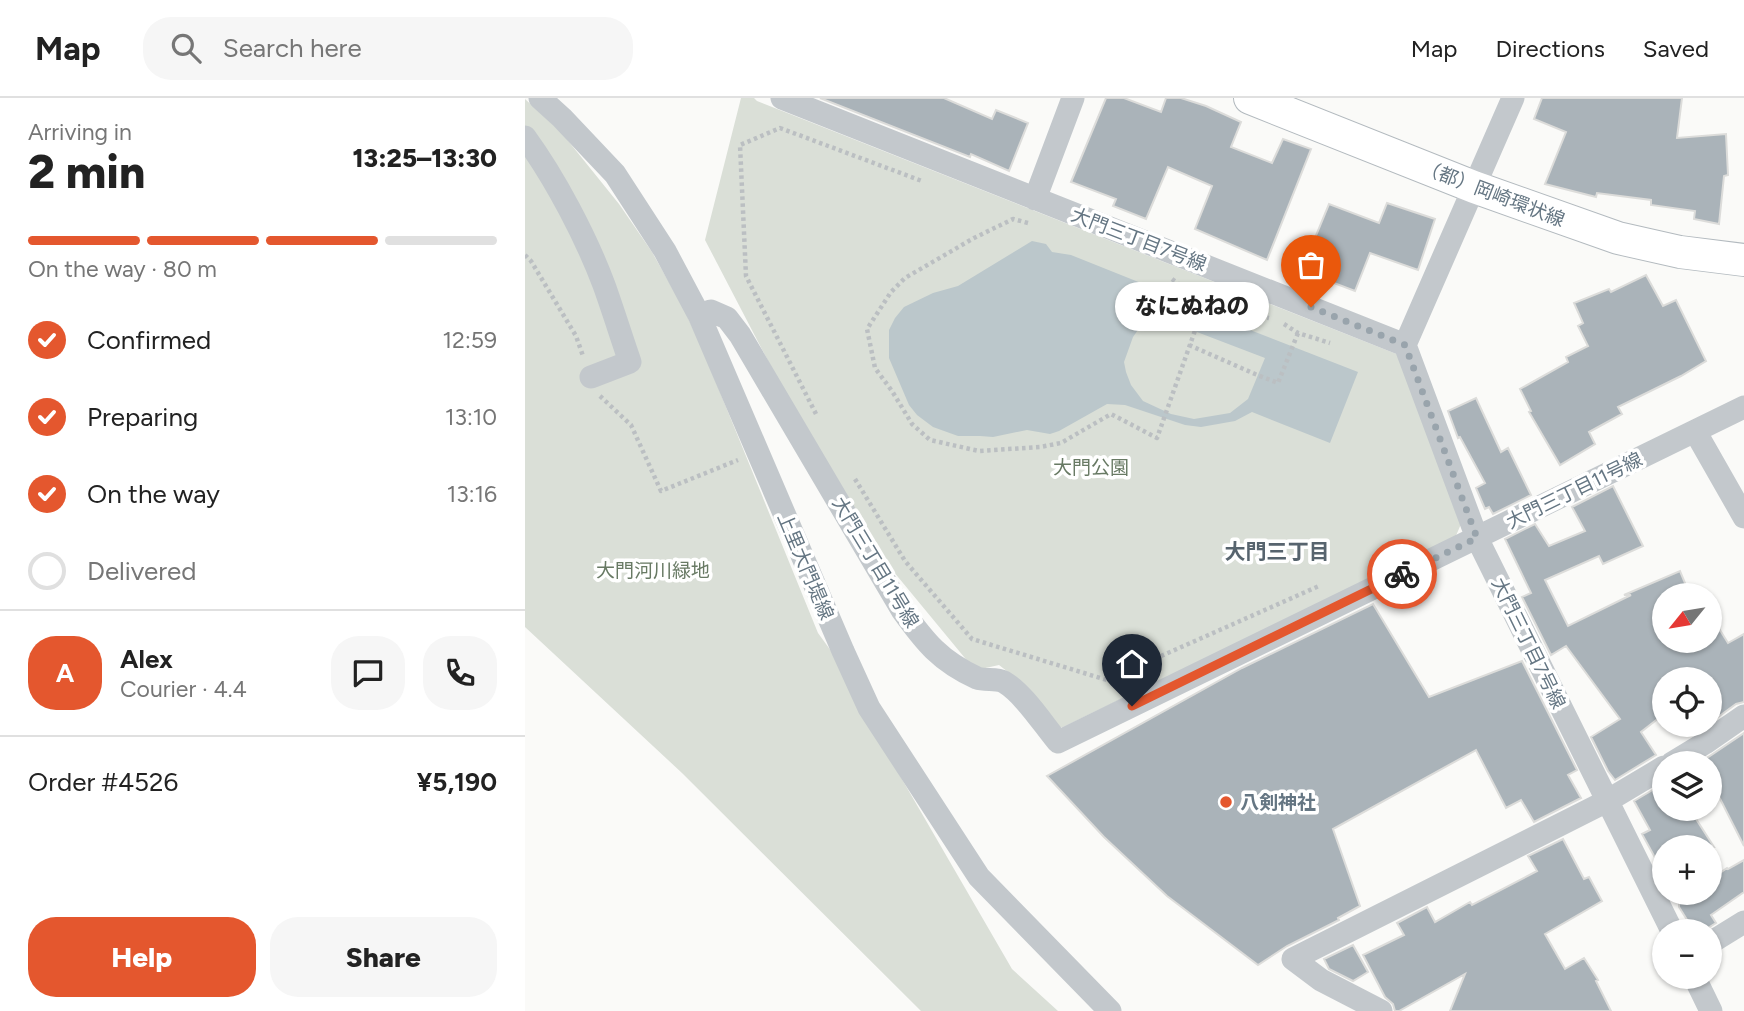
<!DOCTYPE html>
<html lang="en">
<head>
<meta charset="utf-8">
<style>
  :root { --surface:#fff; --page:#f6f6f6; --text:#222; --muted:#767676; --line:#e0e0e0; --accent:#e4572e }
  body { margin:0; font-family:Figtree,"Noto Sans JP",sans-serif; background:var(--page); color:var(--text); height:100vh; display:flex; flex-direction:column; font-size:26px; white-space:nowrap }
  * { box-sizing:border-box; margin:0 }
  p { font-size:23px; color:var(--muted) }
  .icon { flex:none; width:38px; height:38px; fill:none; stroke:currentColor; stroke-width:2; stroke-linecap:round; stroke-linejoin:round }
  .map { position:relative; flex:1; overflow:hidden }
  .sheet { display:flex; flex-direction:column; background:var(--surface); width:525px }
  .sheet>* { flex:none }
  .needle { width:46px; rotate:240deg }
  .tools { position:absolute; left:1127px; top:485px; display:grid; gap:14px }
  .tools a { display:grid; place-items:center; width:70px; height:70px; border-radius:50%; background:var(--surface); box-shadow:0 2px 5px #0004; font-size:35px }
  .pin { position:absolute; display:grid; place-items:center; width:60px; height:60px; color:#fff; margin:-72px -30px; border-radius:50% 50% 50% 0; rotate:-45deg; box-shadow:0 0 7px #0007 }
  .pin .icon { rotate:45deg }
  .courier { position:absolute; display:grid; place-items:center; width:70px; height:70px; margin:-35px; border:5px solid #e4572e; border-radius:50%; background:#fff; color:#222; box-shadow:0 2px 9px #0007 }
  .bubble { position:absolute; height:49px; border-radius:24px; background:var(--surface); box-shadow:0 2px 5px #0004; font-size:23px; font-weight:800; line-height:49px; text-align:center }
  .headline em { font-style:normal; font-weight:800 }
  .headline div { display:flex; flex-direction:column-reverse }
  .headline { display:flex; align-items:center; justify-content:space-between; height:119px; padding:0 28px }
  h1 { font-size:46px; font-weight:800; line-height:52px }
  .bar { display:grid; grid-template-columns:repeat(4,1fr); gap:10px 7px; align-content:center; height:84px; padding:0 28px }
  .bar i { height:9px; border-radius:5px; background:var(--line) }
  .bar .on { background:var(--accent) }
  .bar p { grid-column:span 4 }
  .line { display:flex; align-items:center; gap:18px; padding:0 28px; border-top:2px solid var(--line) }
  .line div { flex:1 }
  .round { display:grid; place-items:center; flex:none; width:74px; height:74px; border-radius:28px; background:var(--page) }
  ol { padding:0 28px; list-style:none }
  li { display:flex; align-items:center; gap:21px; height:77px }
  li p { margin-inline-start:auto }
  li .icon { padding:7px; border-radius:50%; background:var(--accent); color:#fff; stroke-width:4 }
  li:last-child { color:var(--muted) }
  li i { width:38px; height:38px; border:4px solid var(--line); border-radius:50% }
  .button { display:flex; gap:14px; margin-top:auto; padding:14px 28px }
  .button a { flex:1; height:80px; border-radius:28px; background:var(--accent); color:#fff; font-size:28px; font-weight:800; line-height:80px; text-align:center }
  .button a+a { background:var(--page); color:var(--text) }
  header { display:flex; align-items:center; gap:42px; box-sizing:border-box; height:98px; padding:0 35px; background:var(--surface); border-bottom:2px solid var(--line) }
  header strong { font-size:33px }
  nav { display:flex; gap:38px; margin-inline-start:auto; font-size:24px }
  .search { width:490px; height:63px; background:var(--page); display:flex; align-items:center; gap:18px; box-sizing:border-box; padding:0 24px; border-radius:28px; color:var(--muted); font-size:26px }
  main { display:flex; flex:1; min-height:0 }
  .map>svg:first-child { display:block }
  .green { fill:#dadfd7 }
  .water { fill:#bbc7cb; fill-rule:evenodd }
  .building { fill:#aab3b9; stroke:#dcdcda; stroke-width:2 }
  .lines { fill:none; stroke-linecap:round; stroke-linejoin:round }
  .secondary-casing { stroke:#b3babf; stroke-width:34 }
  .path { stroke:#bbbfc2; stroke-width:4.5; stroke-dasharray:3.5 3.5; stroke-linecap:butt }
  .street { stroke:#c3c8cc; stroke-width:23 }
  .secondary { stroke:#fff; stroke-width:32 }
  .done { stroke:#99a4ac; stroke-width:7; stroke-dasharray:0 12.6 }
  .route { stroke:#e4572e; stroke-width:9 }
  .poi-dot { fill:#e4572e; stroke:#fff; stroke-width:2.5 }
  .labels { text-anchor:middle; stroke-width:7; stroke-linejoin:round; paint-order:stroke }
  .street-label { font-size:19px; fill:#657683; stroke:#fff }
  .park-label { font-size:19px; fill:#687a64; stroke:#fff }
  .poi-label { font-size:19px; font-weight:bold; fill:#657683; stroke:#fff; text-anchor:start }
  .neighbourhood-label { font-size:21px; font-weight:bold; fill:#57646e; stroke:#fff }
</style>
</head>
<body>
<header>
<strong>Map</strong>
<div class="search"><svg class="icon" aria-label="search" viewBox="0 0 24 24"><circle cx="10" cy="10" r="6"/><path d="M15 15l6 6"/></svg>Search here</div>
<nav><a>Map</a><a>Directions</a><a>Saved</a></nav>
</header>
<main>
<section class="sheet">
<div class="headline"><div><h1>2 min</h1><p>Arriving in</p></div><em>13:25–13:30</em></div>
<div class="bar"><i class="on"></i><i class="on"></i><i class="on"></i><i></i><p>On the way · 80 m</p></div>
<ol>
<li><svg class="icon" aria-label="check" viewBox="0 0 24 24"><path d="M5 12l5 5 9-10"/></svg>Confirmed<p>12:59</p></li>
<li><svg class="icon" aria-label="check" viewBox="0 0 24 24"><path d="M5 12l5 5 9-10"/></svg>Preparing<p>13:10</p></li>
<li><svg class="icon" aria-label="check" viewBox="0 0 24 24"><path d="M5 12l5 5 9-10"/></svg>On the way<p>13:16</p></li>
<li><i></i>Delivered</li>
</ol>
<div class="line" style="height:126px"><b class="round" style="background:var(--accent);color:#fff">A</b><div><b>Alex</b><p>Courier · 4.4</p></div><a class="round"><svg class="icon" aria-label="chat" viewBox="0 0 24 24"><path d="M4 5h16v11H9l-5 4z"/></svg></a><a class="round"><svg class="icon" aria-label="phone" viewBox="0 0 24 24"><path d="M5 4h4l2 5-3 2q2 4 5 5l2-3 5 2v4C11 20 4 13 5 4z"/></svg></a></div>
<div class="line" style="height:91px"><div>Order #4526</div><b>¥5,190</b></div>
<div class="button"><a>Help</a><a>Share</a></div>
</section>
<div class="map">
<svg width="1219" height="913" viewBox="0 0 1219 913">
  <rect width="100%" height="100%" fill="#fafaf8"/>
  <!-- green -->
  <path class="green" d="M216,0H229L232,3L874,257L936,426L930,440L538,629L532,630L496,584L474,567L456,571L444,565L359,462L278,330L180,142Z
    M0,1L36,34L94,106L127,154L159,211L179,255L293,535L317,568L338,614L487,871L533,913H396L157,675L0,529Z"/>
  <!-- water -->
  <path class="water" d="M507,143L521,146L527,154L546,157L636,193L689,218L833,274L805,345L727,314L710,323L676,329L660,327L600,307L582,306L534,333L525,336L502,332L468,339L455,338H433L408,329L392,317L384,307L364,260V232L370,220L379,209L408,195L433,188ZM630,218L740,260L723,301L705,315L669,321L646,316L618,303L606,287L601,274L599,264L608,239L615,229Z"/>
  <!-- building -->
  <path class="building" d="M295,0H419L467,21L471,12L503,25L484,73L446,56L445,59Z
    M581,0H599L636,14L641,0H656L681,8L716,24L706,49L747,65L758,41L786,51L742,162L670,131L687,88L643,69L621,121L588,108L591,101L546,84Z
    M1017,0H1157L1152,40L1201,36L1203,77L1199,78L1194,126L1169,121L1170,113L1126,107V102L1072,95L1071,99L1020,86L1041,34L1009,21Z
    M862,105L910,121L893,172L845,155L830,193L793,179L794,177L778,169L804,106L854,125Z
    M1121,177L1138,208L1151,202L1181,263L1156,278L1093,309L1097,316L1064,334L1070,346L1035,367L1004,314L1006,313L995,291L1043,264L1041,259L1063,248L1053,228L1058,225L1049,205L1084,191L1086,194Z
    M951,300L976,354L983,350L1006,397L968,416L964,409L960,411L951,390L960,385L935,339L933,340L923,313Z
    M1088,388L1118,448L1078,466L1074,458L1020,482L1043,528L1106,497H1099L1155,473L1165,497H1139V542H1185V516L1203,545L1219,536V604L1211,606L1185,625V581H1139V616L1116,634L1131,657L1090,682L1083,673L1066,639L1095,621L1041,548L1026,557L997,499L1006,495L980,441L1010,426L1024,448L1060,433L1047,409Z
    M848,506L904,599L997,563L1052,672L1043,677L1056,700L1009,724L996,702L981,710L951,652L808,731L835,808L813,820L814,822L762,848L733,867L642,798L579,739L522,678L717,570Z
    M1219,635V748L1185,681V665H1182L1179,662Z
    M1136,687L1139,692V710H1164L1189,749H1139V776L1117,736L1125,732L1109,703Z
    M1038,741L1059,781L1064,779L1077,803L1020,836L1040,871L1059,860L1073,882L1071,883L1086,913H925L940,876L874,913H870L868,906L860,899L838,857L879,837L872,825L902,809L910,824L945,804L947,807L1012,773L1003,758Z
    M1219,762V794L1186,817L1191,825L1178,833H1169L1154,809V801L1164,794H1185V782L1202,770L1203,771Z
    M828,847L843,874L828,883L804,871L799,861Z"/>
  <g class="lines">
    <!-- secondary casing -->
    <g class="secondary-casing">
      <path id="secondary" d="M725,0L949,89L1093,140L1155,154L1219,162"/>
    </g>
    <!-- path -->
    <path class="path" d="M503,125L488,121L449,140L380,180L366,194L342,231L350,270L367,293L387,326L405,342L454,353L515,349L536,345L586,316L632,340L684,193
      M0,157L6,163L51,238L58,258
      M647,181L679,205L706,213L744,220
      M759,226L773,235L805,245
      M664,247L730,276L753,285L773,235
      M75,298L106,327L136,393L213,362
      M291,316L221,178L215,47L255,30L397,83
      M330,381L380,463L447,541L582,582L794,488"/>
    <!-- street -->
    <path class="street" d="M15,0L37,20L90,76L140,153L174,217L318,553L344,610L454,779L585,913
      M257,0L880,247L952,440L1147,833
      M0,39C30,80 61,139 79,187C88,212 96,238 105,264L66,279
      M510,101L548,0
      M174,217L186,213L202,220L215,237L377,512C400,544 415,563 452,580C460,583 471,580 479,584C499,596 518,626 533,644L1219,309
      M880,247L988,0
      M1170,333L1219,419
      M1147,665L1180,645L1219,618
      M1185,845L1219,824
      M1169,878L1186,913
      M856,913L796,882L768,861L1082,703L1139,669"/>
    <!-- secondary -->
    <use href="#secondary" class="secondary"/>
  </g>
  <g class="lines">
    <!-- done -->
    <path class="done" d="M786,209L880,247L952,440L877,476"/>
    <!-- route -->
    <path class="route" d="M607,608L877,476"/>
  </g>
  <!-- markers -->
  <circle class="poi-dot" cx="701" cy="704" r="7"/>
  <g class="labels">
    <!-- street labels -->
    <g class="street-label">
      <text transform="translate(968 95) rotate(21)" y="7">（都）岡崎環状線</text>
      <text transform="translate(614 141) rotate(21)" y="7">大門三丁目7号線</text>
      <text transform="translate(1049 392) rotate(-26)" y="7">大門三丁目11号線</text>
      <text transform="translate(351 464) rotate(59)" y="7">大門三丁目11号線</text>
      <text transform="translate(281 468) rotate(67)" y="7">上里大門堤線</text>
      <text transform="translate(1004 545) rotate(64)" y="7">大門三丁目7号線</text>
    </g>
    <!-- park labels -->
    <g class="park-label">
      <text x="566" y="376">大門公園</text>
      <text x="128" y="479">大門河川緑地</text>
    </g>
    <!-- poi labels -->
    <g class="poi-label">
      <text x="715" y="711">八剣神社</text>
    </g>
    <!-- neighbourhood labels -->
    <g class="neighbourhood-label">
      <text x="752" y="461">大門三丁目</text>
    </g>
  </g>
</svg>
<div class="tools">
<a><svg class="needle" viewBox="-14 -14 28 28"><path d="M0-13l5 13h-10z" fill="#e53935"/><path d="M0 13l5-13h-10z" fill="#767676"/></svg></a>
<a><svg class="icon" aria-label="locate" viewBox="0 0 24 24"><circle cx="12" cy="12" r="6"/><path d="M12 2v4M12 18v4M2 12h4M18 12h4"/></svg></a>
<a><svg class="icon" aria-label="layers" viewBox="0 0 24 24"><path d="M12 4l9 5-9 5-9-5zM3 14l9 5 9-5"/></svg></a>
<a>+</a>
<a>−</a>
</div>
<div class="pin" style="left:786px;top:209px;background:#ea580c"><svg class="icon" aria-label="bag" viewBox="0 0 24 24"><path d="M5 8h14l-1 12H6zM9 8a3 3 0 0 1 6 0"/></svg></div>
<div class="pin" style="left:607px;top:608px;background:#1f2937"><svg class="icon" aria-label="home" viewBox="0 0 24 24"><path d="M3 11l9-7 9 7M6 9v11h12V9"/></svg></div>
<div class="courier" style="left:877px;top:476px"><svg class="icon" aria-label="bike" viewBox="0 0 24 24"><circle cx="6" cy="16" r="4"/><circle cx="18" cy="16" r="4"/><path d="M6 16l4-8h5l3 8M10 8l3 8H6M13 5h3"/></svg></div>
<div class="bubble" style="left:590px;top:184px;width:154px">なにぬねの</div>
</div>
</main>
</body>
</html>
